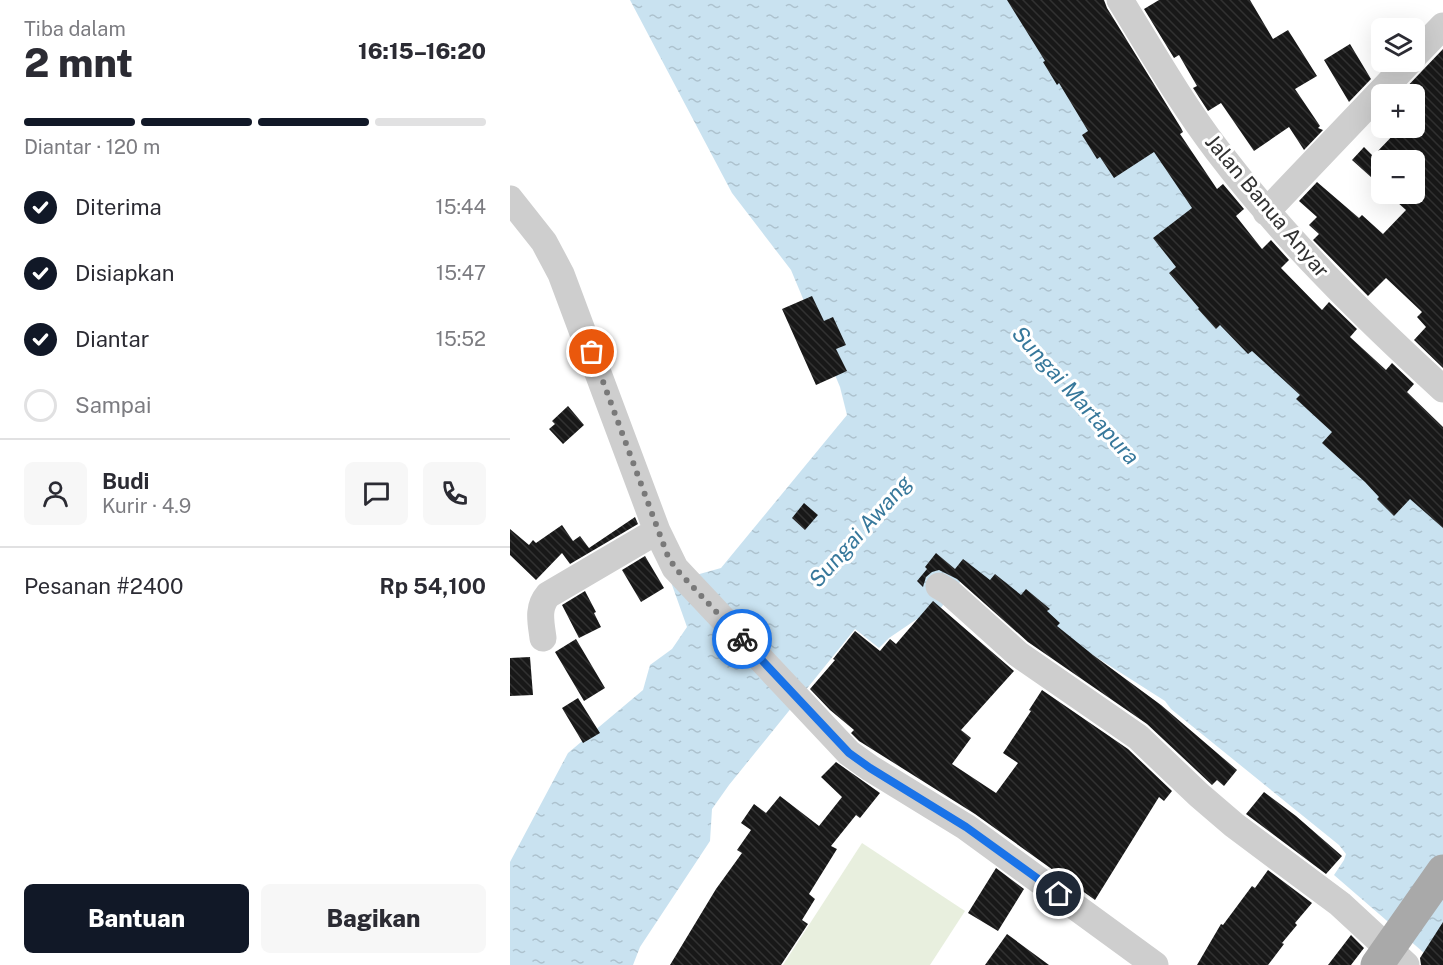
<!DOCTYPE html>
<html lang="id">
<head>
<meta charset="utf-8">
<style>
  :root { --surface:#fff; --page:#f7f7f7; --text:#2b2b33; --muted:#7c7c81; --line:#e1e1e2; --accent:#111827 }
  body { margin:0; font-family:"Public Sans",sans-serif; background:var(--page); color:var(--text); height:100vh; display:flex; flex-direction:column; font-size:22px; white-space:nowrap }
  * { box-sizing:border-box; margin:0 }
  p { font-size:20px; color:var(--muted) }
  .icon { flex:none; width:33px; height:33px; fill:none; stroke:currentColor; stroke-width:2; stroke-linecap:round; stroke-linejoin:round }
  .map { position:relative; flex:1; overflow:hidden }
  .panel { display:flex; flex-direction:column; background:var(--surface); width:510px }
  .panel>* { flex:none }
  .buttons { position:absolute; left:861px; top:18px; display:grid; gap:12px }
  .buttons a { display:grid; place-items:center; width:54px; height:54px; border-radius:9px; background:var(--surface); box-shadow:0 6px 24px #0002; font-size:30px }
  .pin { position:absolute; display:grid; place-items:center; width:51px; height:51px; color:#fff; margin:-26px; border:3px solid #fff; border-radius:50%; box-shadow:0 2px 6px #0007 }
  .courier { position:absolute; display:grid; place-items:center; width:60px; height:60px; margin:-30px; border:4px solid #1a73e8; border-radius:50%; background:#fff; color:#222; box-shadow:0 2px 8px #0007 }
  .overview em { font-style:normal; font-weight:800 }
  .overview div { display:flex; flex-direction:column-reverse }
  .overview { display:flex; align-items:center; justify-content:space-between; height:102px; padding:0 24px }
  h1 { font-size:39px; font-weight:800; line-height:45px }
  .bar { display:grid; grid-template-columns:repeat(4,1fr); gap:9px 6px; align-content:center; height:72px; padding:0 24px }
  .bar i { height:8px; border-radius:4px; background:var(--line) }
  .bar .selected { background:var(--accent) }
  .bar p { grid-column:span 4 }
  .line { display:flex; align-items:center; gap:15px; padding:0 24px; border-top:2px solid var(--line) }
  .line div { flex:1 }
  .round { display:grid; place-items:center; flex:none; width:63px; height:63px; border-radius:9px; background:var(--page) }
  ol { padding:0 24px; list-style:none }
  li { display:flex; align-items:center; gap:18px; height:66px }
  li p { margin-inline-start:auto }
  li .icon { padding:6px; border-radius:50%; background:var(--accent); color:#fff; stroke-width:4 }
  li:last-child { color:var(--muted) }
  li i { width:33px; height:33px; border:3px solid var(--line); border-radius:50% }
  .button { display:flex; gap:12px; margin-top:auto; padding:12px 24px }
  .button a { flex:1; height:69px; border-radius:9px; background:var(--accent); color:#fff; font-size:24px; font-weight:800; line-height:69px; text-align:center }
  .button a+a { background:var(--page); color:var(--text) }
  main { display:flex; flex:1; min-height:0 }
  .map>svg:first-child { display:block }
  .park { fill:#e8efde }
  .water { fill:url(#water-ripples) }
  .building { fill:url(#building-back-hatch) }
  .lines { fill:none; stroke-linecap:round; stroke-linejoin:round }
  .minor { stroke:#cecece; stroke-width:27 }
  .major-bridge { stroke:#a9a9a9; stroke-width:33 }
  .done { stroke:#797979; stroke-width:6; stroke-dasharray:0 10.8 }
  .route { stroke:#1a73e8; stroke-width:8 }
  .labels { text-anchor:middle; stroke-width:6; stroke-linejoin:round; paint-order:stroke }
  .street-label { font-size:21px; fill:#313131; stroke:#fff }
  .water-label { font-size:22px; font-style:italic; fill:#37789b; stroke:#fff }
</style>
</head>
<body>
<main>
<section class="panel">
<div class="overview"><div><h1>2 mnt</h1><p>Tiba dalam</p></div><em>16:15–16:20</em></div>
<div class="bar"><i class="selected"></i><i class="selected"></i><i class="selected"></i><i></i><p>Diantar · 120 m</p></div>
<ol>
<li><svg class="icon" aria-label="check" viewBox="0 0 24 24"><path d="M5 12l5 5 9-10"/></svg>Diterima<p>15:44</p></li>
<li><svg class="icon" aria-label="check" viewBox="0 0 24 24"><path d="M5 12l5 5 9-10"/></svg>Disiapkan<p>15:47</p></li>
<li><svg class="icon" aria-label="check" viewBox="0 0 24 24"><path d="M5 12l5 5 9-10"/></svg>Diantar<p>15:52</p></li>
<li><i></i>Sampai</li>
</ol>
<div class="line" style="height:108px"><a class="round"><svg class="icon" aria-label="person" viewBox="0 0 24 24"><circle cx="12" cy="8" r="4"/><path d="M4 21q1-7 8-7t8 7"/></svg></a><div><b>Budi</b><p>Kurir · 4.9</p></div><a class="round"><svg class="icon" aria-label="chat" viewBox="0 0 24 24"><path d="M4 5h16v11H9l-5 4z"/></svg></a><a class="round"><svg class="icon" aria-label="phone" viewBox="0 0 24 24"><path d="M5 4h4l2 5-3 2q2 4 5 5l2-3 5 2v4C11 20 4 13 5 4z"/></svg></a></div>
<div class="line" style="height:78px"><div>Pesanan #2400</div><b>Rp 54,100</b></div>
<div class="button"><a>Bantuan</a><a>Bagikan</a></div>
</section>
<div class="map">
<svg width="933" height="965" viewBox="0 0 933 965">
  <defs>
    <pattern id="water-ripples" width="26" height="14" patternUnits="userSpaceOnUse" patternTransform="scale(1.5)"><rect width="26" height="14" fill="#c9e2f0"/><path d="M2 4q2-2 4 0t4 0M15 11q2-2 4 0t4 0" fill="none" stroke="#adc2ce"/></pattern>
    <pattern id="building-back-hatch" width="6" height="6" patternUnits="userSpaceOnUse" patternTransform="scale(1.5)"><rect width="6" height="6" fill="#181818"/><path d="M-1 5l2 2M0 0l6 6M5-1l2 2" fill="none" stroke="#313131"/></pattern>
  </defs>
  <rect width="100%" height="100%" fill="#fff"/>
  <!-- park -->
  <path class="park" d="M352,843L455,911L420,965H273Z"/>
  <!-- water -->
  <path class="water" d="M120,0H573L684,179L792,307L933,433V965H928L824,875L834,860L836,854L829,845L661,709L655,701L456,574L419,624L407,619L379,638L369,648L345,629L219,785L202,809L200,841L130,947L123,965H0V862L58,753L133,690L140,665L162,649L177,627L161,582L211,568L337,415L330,387L281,270L222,193Z"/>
  <!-- building -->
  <path class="building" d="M497,0H594L597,8L671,128L673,132L670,134L707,189L713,184L734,209L726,216L752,249L761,240L779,260L771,268L812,310L819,302L847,329L840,337L876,370L882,363L904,384L897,392L933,427V528L900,499L884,516L867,499L869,497L855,482L812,443L822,432L786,399L790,395L742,351L738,354L710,325L706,329L688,309L689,308L659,273L666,267L643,238L682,208L644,152L604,178L590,157L587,159L572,135L578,131L549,83L547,85L533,62L535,61Z
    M649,0H740L763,39L778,30L807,76L785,89L810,126L808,128L813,130L794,150L779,127L744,151L711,103L698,111L683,88L687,86L669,55L664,58L634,9Z
    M840,44L861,79L839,102L814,60Z
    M933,49V368L904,340L916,327L907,317L912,312L876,278L858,296L803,240L809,234L799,225L807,217L789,201L807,182L849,218L852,215L873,234L896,210L878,194H904V160H868L872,163V187L842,160L854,147L863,156L890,128H904V94H890Z
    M302,296L314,321L323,317L336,345L326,349L337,371L306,385L272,309Z
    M58,406L74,425L53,444L39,429L45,424L42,421Z
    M294,503L308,515L295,530L282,518Z
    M125,517L128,524L60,564L52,553L26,580L0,555V529L19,545L23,540L26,543L52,525L63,541L70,536L79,548Z
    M426,553L445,569L453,559L480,580L485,574L511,595L516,589L540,609L537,611L550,623L547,626L583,655L651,705L727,770L714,786L707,780L702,785L637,724L518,642L447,579L429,570L422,572L416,577L413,587L407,581L417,569L415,567Z
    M135,556L154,588L131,602L112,570Z
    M75,591L86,612L84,613L91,627L69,638L52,605Z
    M423,601L504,671L451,730L461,738L442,764L486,793L508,763L493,753L521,711L519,710L532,690L618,749L662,791L654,801L649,797L585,900L465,814L349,741L341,733L344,730L320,710L300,689L325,660L323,659L345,631L370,651L380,639L386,644Z
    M66,639L95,688L74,701L45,652Z
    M20,657L23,695L0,696V658Z
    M68,698L90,733L73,743L52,708Z
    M326,762L370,793L350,818L346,815L321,846L327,849L299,894L305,899L292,920L298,924L271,965H160L206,889L232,853L227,850L241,830L231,823L244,804L256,813L270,796L309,826L332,797L311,777Z
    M754,792L786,816L832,856L816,874L736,814Z
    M486,868L514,889L488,931L458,913Z
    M758,870L802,903L785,923L787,925L772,943L774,944L758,965H687L711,924L713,925L742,886L745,888Z
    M933,922V965H911L910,958Z
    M497,934L539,965H475Z
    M841,935L854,948L841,965H818Z"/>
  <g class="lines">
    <!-- minor -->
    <path class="minor" d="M610,0C641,50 671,103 707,150C774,238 852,315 933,389
      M904,56L933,26
      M0,199L34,242L51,274L147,531L165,568L339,753L360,768L456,827L645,965
      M756,212L899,62
      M429,586L439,592L508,654L628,737L689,795L724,825L830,904L896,965
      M33,638C31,622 27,608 38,595L147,531"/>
    <!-- major-bridge -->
    <path class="major-bridge" d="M867,965L933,871"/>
  </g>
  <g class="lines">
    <!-- done -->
    <path class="done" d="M82,352L157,554L165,568L232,639"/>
    <!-- route -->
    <path class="route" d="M232,639L339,753L360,768L456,827L549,894"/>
  </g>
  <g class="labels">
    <!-- street labels -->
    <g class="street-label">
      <text transform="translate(757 206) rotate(50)" y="7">Jalan Banua Anyar</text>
    </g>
    <!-- water labels -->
    <g class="water-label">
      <text transform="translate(566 395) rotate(48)" y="8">Sungai Martapura</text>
      <text transform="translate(350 531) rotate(-48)" y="8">Sungai Awang</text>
    </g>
  </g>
</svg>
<div class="buttons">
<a><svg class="icon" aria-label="layers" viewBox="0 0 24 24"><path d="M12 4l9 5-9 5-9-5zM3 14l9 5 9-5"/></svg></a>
<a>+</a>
<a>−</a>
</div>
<div class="pin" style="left:82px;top:352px;background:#ea580c"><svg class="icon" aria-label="bag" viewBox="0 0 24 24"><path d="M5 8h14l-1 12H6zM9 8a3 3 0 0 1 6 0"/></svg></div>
<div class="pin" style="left:549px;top:894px;background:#1f2937"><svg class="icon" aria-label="home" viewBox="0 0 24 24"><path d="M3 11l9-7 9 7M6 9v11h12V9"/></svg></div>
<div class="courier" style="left:232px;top:639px"><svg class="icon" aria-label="bike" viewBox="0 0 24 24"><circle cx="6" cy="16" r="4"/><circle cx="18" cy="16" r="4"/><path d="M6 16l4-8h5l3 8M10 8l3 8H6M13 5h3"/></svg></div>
</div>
</main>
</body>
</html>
